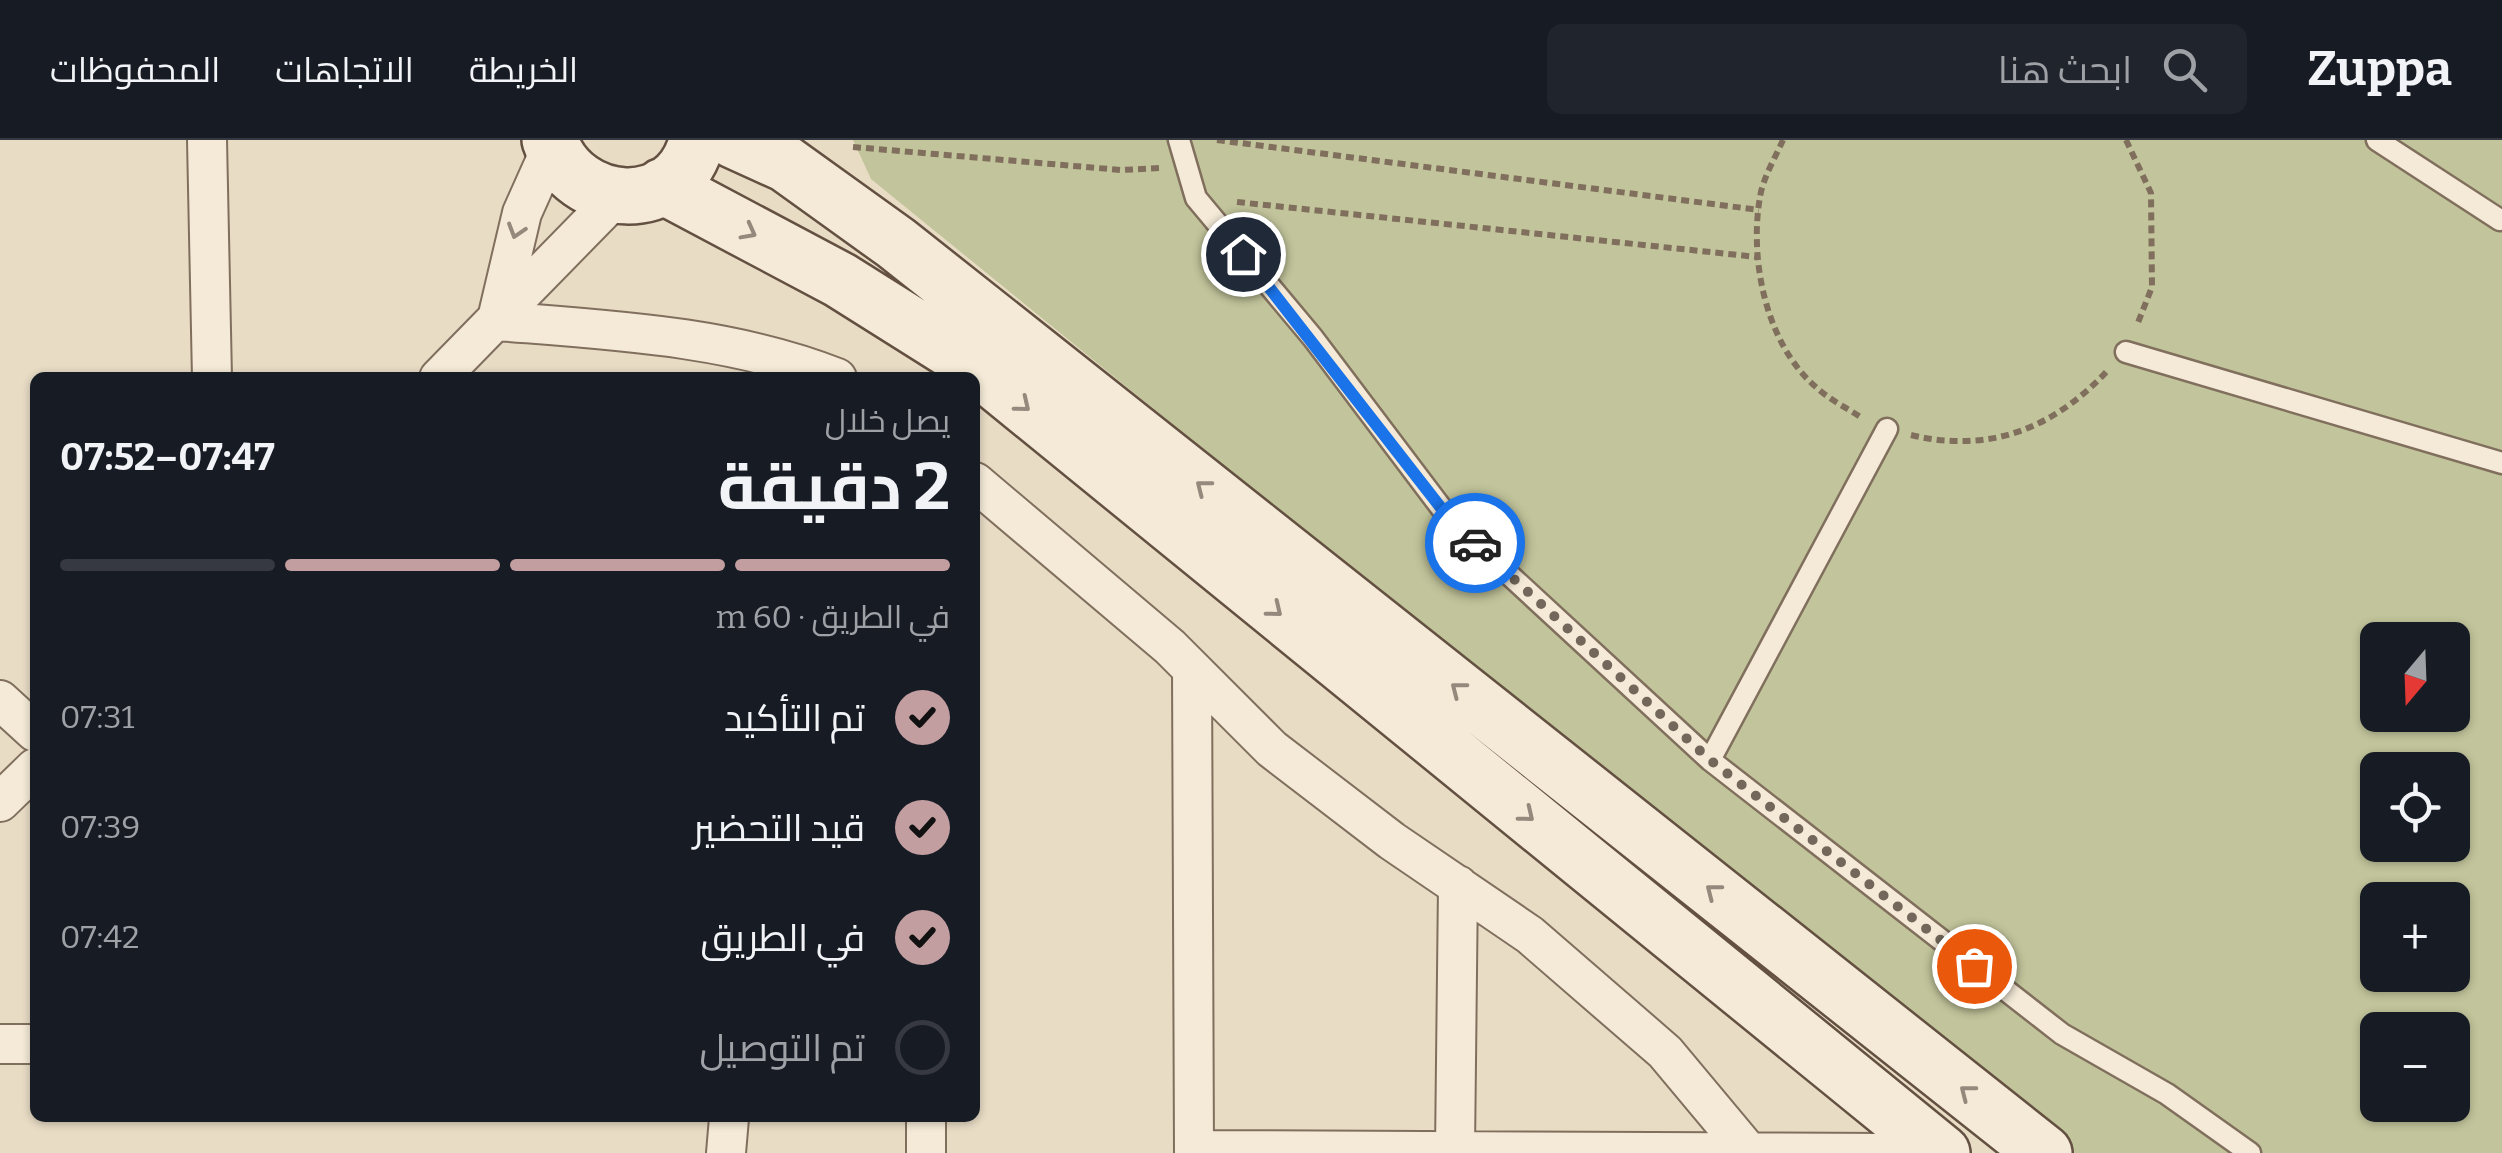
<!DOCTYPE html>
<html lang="ar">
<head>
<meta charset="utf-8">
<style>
  :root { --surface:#171b24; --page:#20242c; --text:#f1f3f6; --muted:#9ea1a6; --line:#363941; --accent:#c29ea1 }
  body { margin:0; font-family:Bitter,Cairo,serif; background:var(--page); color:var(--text); direction:rtl; height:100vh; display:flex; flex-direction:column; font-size:38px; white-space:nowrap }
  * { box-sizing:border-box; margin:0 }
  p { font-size:32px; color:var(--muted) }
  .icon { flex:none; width:55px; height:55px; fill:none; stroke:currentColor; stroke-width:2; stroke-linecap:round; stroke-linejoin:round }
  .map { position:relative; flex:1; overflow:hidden; direction:ltr }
  .drawer { position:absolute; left:30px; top:232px; width:950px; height:750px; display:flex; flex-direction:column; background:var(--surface); border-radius:15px; box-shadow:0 2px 8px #0004; direction:rtl }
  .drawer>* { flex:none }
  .needle { width:65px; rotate:199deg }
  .fabs { position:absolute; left:2360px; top:482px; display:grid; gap:20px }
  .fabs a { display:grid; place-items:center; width:110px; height:110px; border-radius:15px; background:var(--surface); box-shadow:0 2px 8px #0004; font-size:50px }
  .pin { position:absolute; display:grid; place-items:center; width:85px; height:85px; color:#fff; margin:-42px; border:5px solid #fff; border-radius:50%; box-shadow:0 2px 10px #0007 }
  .courier { position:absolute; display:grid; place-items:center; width:100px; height:100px; margin:-50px; border:8px solid #1a73e8; border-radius:50%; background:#fff; color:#222; box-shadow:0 2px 12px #0007 }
  .summary em { font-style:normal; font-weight:700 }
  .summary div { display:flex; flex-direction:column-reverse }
  .summary { display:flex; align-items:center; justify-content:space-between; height:170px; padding:0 30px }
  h1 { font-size:65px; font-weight:700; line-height:75px }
  .bar { display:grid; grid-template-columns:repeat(4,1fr); gap:15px 10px; align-content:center; height:120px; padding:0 30px }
  .bar i { height:12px; border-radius:8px; background:var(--line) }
  .bar .current { background:var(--accent) }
  .bar p { grid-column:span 4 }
  ol { padding:0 30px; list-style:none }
  li { display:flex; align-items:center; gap:30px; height:110px }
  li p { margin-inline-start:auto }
  li .icon { padding:10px; border-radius:50%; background:var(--accent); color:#111; stroke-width:4 }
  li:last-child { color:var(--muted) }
  li i { width:55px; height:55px; border:5px solid var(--line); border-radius:50% }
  header { display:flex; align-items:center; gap:60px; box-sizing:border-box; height:140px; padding:0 50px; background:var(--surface); border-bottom:2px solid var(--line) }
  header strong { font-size:48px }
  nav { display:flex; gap:55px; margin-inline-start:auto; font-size:35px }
  .search { width:700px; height:90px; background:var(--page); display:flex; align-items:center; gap:25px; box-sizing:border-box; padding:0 35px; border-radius:15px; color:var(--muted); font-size:38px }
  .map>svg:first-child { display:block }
  .green { fill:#c2c59b; fill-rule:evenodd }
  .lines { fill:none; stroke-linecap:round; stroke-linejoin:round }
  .service-casing { stroke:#816f5e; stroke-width:25 }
  .minor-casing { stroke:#816f5e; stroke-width:42 }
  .secondary-casing { stroke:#635041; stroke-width:60 }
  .path { stroke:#816f5e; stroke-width:6; stroke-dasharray:8 5; stroke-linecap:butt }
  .service { stroke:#f4ead7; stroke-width:20 }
  .minor { stroke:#f4ead7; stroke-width:38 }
  .secondary { stroke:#f4ead7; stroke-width:55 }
  .oneway { stroke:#94897c }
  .done { stroke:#72675a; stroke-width:10; stroke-dasharray:0 18 }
  .route { stroke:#1a73e8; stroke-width:12 }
</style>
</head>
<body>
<header>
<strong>Zuppa</strong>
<div class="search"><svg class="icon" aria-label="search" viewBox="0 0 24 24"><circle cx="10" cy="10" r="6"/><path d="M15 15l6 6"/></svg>ابحث هنا</div>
<nav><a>الخريطة</a><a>الاتجاهات</a><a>المحفوظات</a></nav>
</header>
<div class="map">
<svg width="2502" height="1013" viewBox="0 0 2502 1013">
  <rect width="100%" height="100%" fill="#e8dcc5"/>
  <!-- green -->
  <path class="green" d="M853,0H2502V1013H2068L871,39ZM2378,500H2452V575H2378ZM2378,630H2452V705H2378ZM2378,760H2452V835H2378ZM2378,890H2452V965H2378Z"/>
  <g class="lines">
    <!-- service casing -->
    <g class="service-casing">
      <path id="service" d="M1179,0L1196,58L1313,198L1452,382L1710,620L2062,894L2167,954L2250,1013
        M2377,0L2500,80
        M2126,212L2502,323
        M1710,620L1887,289"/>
    </g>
    <!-- minor casing -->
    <g class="minor-casing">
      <path id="minor" d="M207,0L212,238
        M497,179L522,73L552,6
        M497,181C610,190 732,196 837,238
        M439,238L616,57
        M975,342L1170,507L1272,609L1392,701L1530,795L1665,912L1746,1009
        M1192,529L1194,1013
        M0,560L35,592
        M0,662L35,628
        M0,904H35
        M1194,1010L1890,1013
        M1455,1010L1458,745
        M726,1013L729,978
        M926,1013V978"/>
    </g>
    <!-- secondary casing -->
    <g class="secondary-casing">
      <path id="secondary" d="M550,0C574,71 679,78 697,0
        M733,0L786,24L896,103L2044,1013
        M663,46L840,140L972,223L1942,1013"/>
    </g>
    <!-- path -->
    <path class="path" d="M1217,0L1759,70
      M1783,0C1775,18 1763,38 1760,57C1749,120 1766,205 1817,248C1830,260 1847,268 1862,278
      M2126,0L2151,53L2152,147L2137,185
      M853,7L1121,30L1161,28
      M1237,62L1757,117
      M1911,295C1990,314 2055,288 2109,229"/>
    <!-- service -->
    <use href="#service" class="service"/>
    <!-- minor -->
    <use href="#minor" class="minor"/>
    <!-- secondary -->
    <use href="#secondary" class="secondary"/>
  </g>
  <!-- one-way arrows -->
  <defs><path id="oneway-chevron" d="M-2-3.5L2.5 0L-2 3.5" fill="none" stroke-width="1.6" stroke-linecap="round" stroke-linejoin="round" transform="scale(2.5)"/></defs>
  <g class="oneway">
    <use href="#oneway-chevron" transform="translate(516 91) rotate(107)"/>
    <use href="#oneway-chevron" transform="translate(749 92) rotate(28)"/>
    <use href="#oneway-chevron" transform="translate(1023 265) rotate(39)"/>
    <use href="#oneway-chevron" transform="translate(1203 347) rotate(-142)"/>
    <use href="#oneway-chevron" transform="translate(1275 470) rotate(39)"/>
    <use href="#oneway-chevron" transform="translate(1458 549) rotate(-142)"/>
    <use href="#oneway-chevron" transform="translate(1527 675) rotate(39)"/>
    <use href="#oneway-chevron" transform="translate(1713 751) rotate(-142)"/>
    <use href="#oneway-chevron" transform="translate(1967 952) rotate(-142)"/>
  </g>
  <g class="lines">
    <!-- done -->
    <path class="done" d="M1475,403L1710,620L1974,826"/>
    <!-- route -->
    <path class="route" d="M1243,114L1452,382L1475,403"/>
  </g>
</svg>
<div class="fabs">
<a><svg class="needle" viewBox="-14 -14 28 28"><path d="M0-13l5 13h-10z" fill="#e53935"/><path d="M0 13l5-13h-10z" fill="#9ea1a6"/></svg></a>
<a><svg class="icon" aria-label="locate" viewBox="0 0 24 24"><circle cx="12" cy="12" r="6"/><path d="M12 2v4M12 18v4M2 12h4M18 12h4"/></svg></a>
<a>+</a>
<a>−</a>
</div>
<div class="pin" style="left:1974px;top:826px;background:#ea580c"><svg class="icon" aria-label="bag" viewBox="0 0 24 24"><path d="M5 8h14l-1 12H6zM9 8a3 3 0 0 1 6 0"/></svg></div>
<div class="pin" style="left:1243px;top:114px;background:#1f2937"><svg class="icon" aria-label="home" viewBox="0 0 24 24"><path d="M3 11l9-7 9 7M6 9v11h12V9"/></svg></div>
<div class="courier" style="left:1475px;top:403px"><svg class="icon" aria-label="car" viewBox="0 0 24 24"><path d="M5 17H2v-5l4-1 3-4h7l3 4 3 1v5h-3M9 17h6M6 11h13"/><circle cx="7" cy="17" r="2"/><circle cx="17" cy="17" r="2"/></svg></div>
<section class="drawer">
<div class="summary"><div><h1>2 دقيقة</h1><p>يصل خلال</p></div><em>07:47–07:52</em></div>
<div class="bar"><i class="current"></i><i class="current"></i><i class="current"></i><i></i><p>في الطريق · 60 m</p></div>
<ol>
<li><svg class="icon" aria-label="check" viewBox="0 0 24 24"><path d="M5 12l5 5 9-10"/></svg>تم التأكيد<p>07:31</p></li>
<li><svg class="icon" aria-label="check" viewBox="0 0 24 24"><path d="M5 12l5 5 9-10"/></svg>قيد التحضير<p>07:39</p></li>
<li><svg class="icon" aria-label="check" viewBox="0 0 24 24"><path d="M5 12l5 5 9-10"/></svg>في الطريق<p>07:42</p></li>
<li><i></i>تم التوصيل</li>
</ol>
</section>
</div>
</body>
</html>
